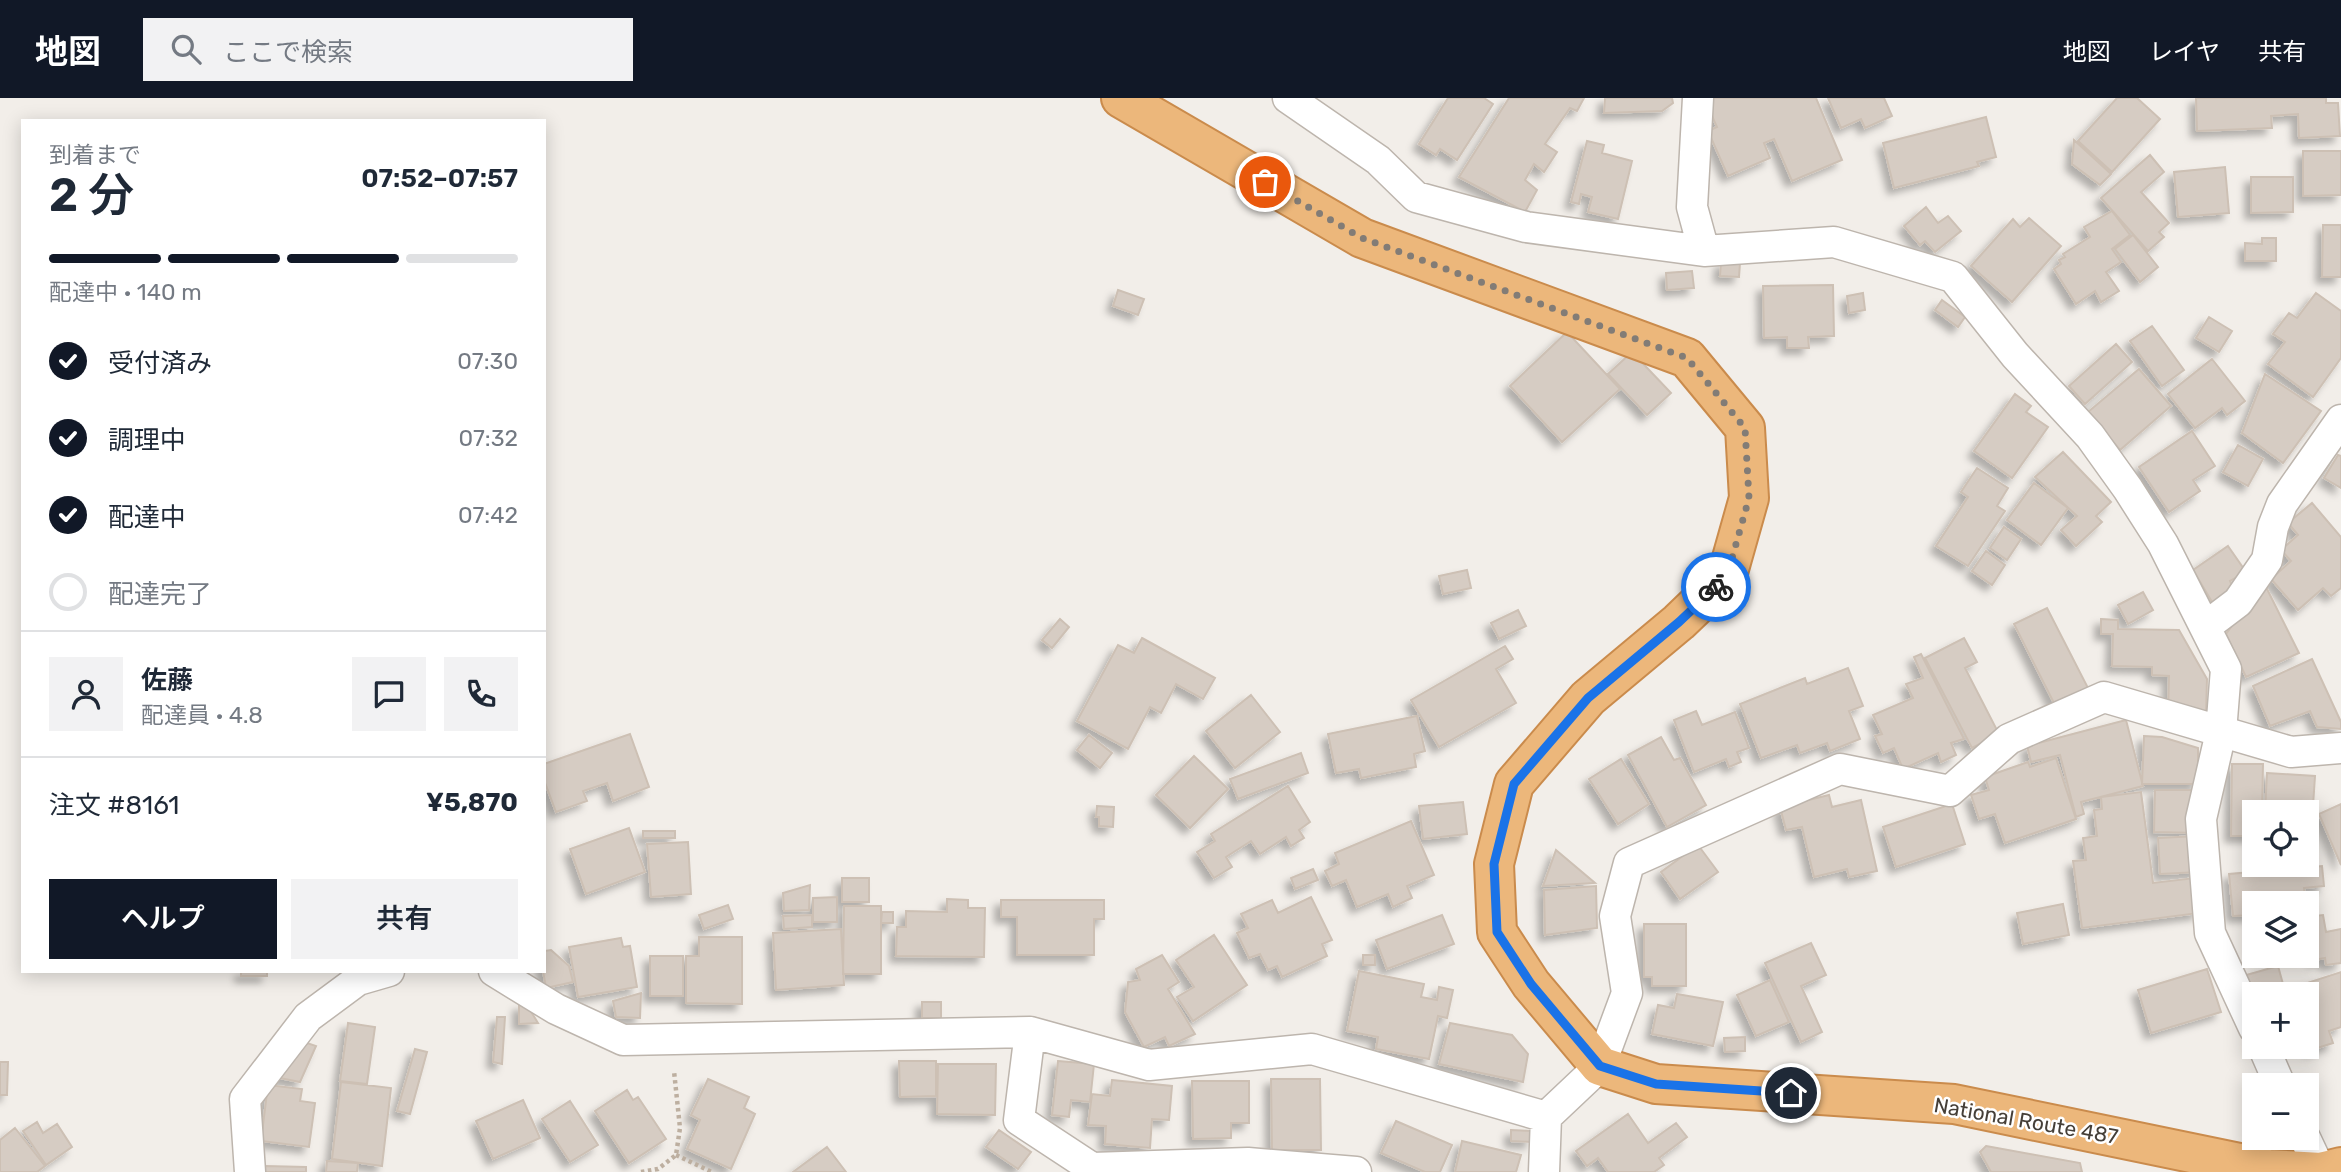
<!DOCTYPE html>
<html lang="ja">
<head>
<meta charset="utf-8">
<style>
  :root { --surface:#fff; --page:#f2f2f3; --text:#1f2937; --muted:#747a83; --line:#e0e1e3; --accent:#111827 }
  body { margin:0; font-family:Rubik,"Noto Sans JP",sans-serif; background:var(--page); color:var(--text); height:100vh; display:flex; flex-direction:column; font-size:26px; white-space:nowrap }
  * { box-sizing:border-box; margin:0 }
  p { font-size:23px; color:var(--muted) }
  .icon { flex:none; width:38px; height:38px; fill:none; stroke:currentColor; stroke-width:2; stroke-linecap:round; stroke-linejoin:round }
  .map { position:relative; flex:1; overflow:hidden }
  .drawer { position:absolute; left:21px; top:21px; width:525px; height:854px; display:flex; flex-direction:column; background:var(--surface); border-radius:0px; box-shadow:0 4px 18px #0003 }
  .drawer>* { flex:none }
  .tools { position:absolute; left:2242px; top:702px; display:grid; gap:14px }
  .tools a { display:grid; place-items:center; width:77px; height:77px; border-radius:0px; background:var(--surface); box-shadow:0 4px 18px #0003; font-size:35px }
  .pin { position:absolute; display:grid; place-items:center; width:60px; height:60px; color:#fff; margin:-30px; border:4px solid #fff; border-radius:50%; box-shadow:0 2px 7px #0007 }
  .courier { position:absolute; display:grid; place-items:center; width:70px; height:70px; margin:-35px; border:5px solid #1a73e8; border-radius:50%; background:#fff; color:#222; box-shadow:0 2px 9px #0007 }
  .head em { font-style:normal; font-weight:600 }
  .head div { display:flex; flex-direction:column-reverse }
  .head { display:flex; align-items:center; justify-content:space-between; height:119px; padding:0 28px }
  h1 { font-size:46px; font-weight:600; line-height:52px }
  .bar { display:grid; grid-template-columns:repeat(4,1fr); gap:10px 7px; align-content:center; height:84px; padding:0 28px }
  .bar i { height:9px; border-radius:5px; background:var(--line) }
  .bar .active { background:var(--accent) }
  .bar p { grid-column:span 4 }
  .line { display:flex; align-items:center; gap:18px; padding:0 28px; border-top:2px solid var(--line) }
  .line div { flex:1 }
  .round { display:grid; place-items:center; flex:none; width:74px; height:74px; border-radius:0px; background:var(--page) }
  ol { padding:0 28px; list-style:none }
  li { display:flex; align-items:center; gap:21px; height:77px }
  li p { margin-inline-start:auto }
  li .icon { padding:7px; border-radius:50%; background:var(--accent); color:#fff; stroke-width:4 }
  li:last-child { color:var(--muted) }
  li i { width:38px; height:38px; border:4px solid var(--line); border-radius:50% }
  .cta { display:flex; gap:14px; margin-top:auto; padding:14px 28px }
  .cta a { flex:1; height:80px; border-radius:0px; background:var(--accent); color:#fff; font-size:28px; font-weight:600; line-height:80px; text-align:center }
  .cta a+a { background:var(--page); color:var(--text) }
  header { display:flex; align-items:center; gap:42px; box-sizing:border-box; height:98px; padding:0 35px; background:var(--accent); color:#fff }
  header strong { font-size:33px }
  nav { display:flex; gap:38px; margin-inline-start:auto; font-size:24px }
  .search { width:490px; height:63px; background:var(--page); display:flex; align-items:center; gap:18px; box-sizing:border-box; padding:0 24px; border-radius:0px; color:var(--muted); font-size:26px }
  .map>svg:first-child { display:block }
  .building { fill:#d6ccc3; stroke:#cdc0b4; stroke-width:2; filter:url(#shadow) }
  .lines { fill:none; stroke-linecap:round; stroke-linejoin:round }
  .street-casing { stroke:#bdb5ad; stroke-width:33 }
  .highway-casing { stroke:#ca8b4c; stroke-width:42 }
  .path { stroke:#bdafa0; stroke-width:4.5; stroke-dasharray:3.5 3.5; stroke-linecap:butt }
  .street { stroke:#fff; stroke-width:30 }
  .highway { stroke:#ecb77b; stroke-width:38 }
  .done { stroke:#827c76; stroke-width:7; stroke-dasharray:0 12.6 }
  .route { stroke:#1a73e8; stroke-width:9 }
  .labels { text-anchor:middle; stroke-width:5; stroke-linejoin:round; paint-order:stroke }
  .street-label { font-size:21px; fill:#453f38; stroke:#fff }
</style>
</head>
<body>
<header>
<strong>地図</strong>
<div class="search"><svg class="icon" aria-label="search" viewBox="0 0 24 24"><circle cx="10" cy="10" r="6"/><path d="M15 15l6 6"/></svg>ここで検索</div>
<nav><a>地図</a><a>レイヤ</a><a>共有</a></nav>
</header>
<div class="map">
<svg width="2341" height="1074" viewBox="0 0 2341 1074">
  <defs>
    <filter id="shadow"><feDropShadow dx="-6" dy="6" stdDeviation="3.5" flood-color="#0004"/></filter>
  </defs>
  <rect width="100%" height="100%" fill="#f2eee9"/>
  <!-- building -->
  <path class="building" d="M1448,0H1484L1493,6L1457,62L1440,51L1436,57L1419,46Z
    M1509,0H1584L1577,13L1570,10L1545,46L1557,54L1544,74L1534,66L1525,82L1537,92L1525,114L1459,79Z
    M1605,0H1672L1673,5L1662,13L1604,15Z
    M1708,0H1816L1842,62L1792,83L1774,41L1764,45L1770,60L1728,78L1708,33L1717,29L1707,7Z
    M1828,0H1884L1892,18L1865,30L1861,21L1841,30Z
    M2117,0H2137L2160,21L2112,74L2078,43Z
    M2196,0H2326V5H2338L2340,38L2299,40L2298,16L2271,18L2272,30L2197,33Z
    M1986,19L1996,59L1977,64L1979,68L1894,90L1883,45Z
    M2074,42L2111,76L2100,87L2072,66Z
    M1587,43L1604,47L1602,55L1632,63L1618,121L1588,114L1592,99L1581,96L1579,106L1571,104Z
    M2303,53H2341V97L2303,98Z
    M2150,57L2164,74L2141,94L2169,125L2159,134L2164,139L2148,153L2101,100Z
    M2225,69L2229,115L2178,119L2174,74Z
    M2251,79H2293V114L2251,115Z
    M1926,109L1938,125L1948,118L1961,133L1935,154L1925,143L1920,147L1904,128Z
    M2112,113L2130,137L2112,151L2121,164L2106,174L2119,193L2101,204L2095,193L2076,206L2054,171L2061,166L2059,162L2065,159L2063,156L2090,139L2084,129Z
    M2029,120L2061,148L2012,204L1971,168L2013,121L2020,129Z
    M2323,127H2341V179H2322Z
    M2133,137L2158,169L2140,184L2115,151Z
    M2262,140H2276V163H2245V145L2262,146Z
    M1721,164L1740,165L1739,179L1720,178Z
    M1692,173L1694,190L1667,192L1666,175Z
    M1833,187L1834,238L1808,239L1809,250H1787V239L1764,240L1763,188Z
    M1118,192L1144,201L1138,217L1113,208Z
    M1863,195L1865,212L1849,215L1847,198Z
    M2316,195L2341,213V260L2313,299L2268,266L2285,244L2273,236L2289,215L2297,220Z
    M1942,202L1965,219L1958,229L1935,212Z
    M2209,219L2232,233L2219,254L2196,240Z
    M2152,228L2184,272L2162,288L2130,243Z
    M1567,234L1620,291L1562,344L1510,288Z
    M2116,246L2132,264L2085,306L2069,288Z
    M1632,254L1671,295L1647,317L1608,276Z
    M2212,261L2245,303L2227,317L2222,310L2195,330L2168,296Z
    M2139,271L2171,308L2120,352L2088,314Z
    M2265,276L2321,313L2283,365L2242,335Z
    M2015,296L2031,308L2026,314L2048,329L2012,380L1974,353Z
    M2192,333L2215,368L2193,382L2200,393L2169,414L2139,369Z
    M2238,347L2263,361L2248,388L2223,374Z
    M2063,354L2111,404L2096,418L2102,424L2076,448L2061,432L2077,418L2035,379Z
    M2338,357L2341,358V390L2324,380Z
    M1977,370L2008,390L1997,408L2005,413L1968,468L1936,448L1968,399L1961,394Z
    M2034,385L2068,410L2041,447L2007,422Z
    M2312,405L2341,439V490L2331,498L2323,490L2298,512L2271,481L2291,463L2281,452L2298,437L2288,425Z
    M2004,429L2021,441L2007,462L1990,450Z
    M2228,448L2246,474L2230,483L2234,493L2218,514L2193,472Z
    M1986,453L2005,467L1992,487L1972,473Z
    M1467,472L1471,490L1443,496L1439,478Z
    M2264,485L2299,555L2246,579L2226,536Z
    M2143,494L2153,512L2128,526L2118,507Z
    M2047,510L2089,592L2056,609L2014,526Z
    M1518,512L1526,528L1499,541L1491,525Z
    M1060,521L1069,529L1052,550L1042,542Z
    M2101,521L2118,522V531L2179,532L2207,581L2206,616H2168L2169,578L2152,577V569L2112,568L2113,536H2101Z
    M1142,540L1215,580L1203,601L1176,586L1161,615L1150,609L1128,651L1077,623L1118,547L1134,555Z
    M1964,540L1977,564L1965,570L1999,636L1972,650L1925,560Z
    M1505,548L1513,561L1496,571L1516,605L1439,649L1411,602Z
    M1921,556L1964,641L1951,645L1956,657L1941,664L1938,655L1903,671L1894,650L1883,655L1875,638L1882,636L1873,617L1913,600L1906,586L1923,580L1914,559Z
    M2312,561L2341,624V631L2317,629L2310,613L2270,628L2253,588Z
    M1848,570L1863,608L1849,613L1860,641L1830,653L1827,645L1800,655L1797,647L1761,660L1740,606L1805,580L1807,586Z
    M1251,597L1280,634L1235,670L1206,633Z
    M1696,613L1702,627L1735,614L1749,650L1737,654L1741,664L1729,669L1726,661L1694,674L1674,622Z
    M1417,618L1425,653L1414,656L1416,669L1361,680L1359,671L1336,675L1328,636Z
    M2126,622L2143,688L2081,704L2084,716L2076,719L2060,657L2031,664L2027,648Z
    M630,636L649,689L613,703L607,685L583,693L587,703L556,714L544,682V666Z
    M1089,637L1112,655L1100,670L1077,652Z
    M2144,638L2162,639L2198,650V686H2142Z
    M1661,639L1674,662L1680,660L1706,707L1667,729L1628,657Z
    M1301,655L1308,675L1238,701L1230,681Z
    M1194,658L1228,691L1190,730L1156,697Z
    M2056,660L2076,721L2005,745L1995,716L1979,721L1971,697L1989,692L1985,679L2028,664L2030,669Z
    M1621,661L1649,706L1618,726L1589,681Z
    M2232,666H2263L2262,714H2254V738H2231Z
    M2267,675L2315,678L2310,753H2306V714H2265Z
    M1288,688L1310,724L1299,732L1304,740L1291,748L1286,739L1260,756L1251,743L1226,759L1232,769L1214,780L1197,754L1215,743L1211,736Z
    M2155,692H2199L2198,735L2154,734Z
    M2141,694L2153,785L2195,780L2199,815L2082,830L2073,763L2086,762L2083,740L2097,738L2094,712L2102,711L2101,699Z
    M1829,697L1832,709L1861,702L1877,773L1849,779L1847,771L1814,779L1802,729L1786,732L1780,709Z
    M1463,704L1467,736L1423,741L1419,708Z
    M1952,706L1965,746L1896,769L1883,729Z
    M2341,706V767L2319,716Z
    M1097,708L1114,709L1113,729L1099,728V719H1096Z
    M1411,723L1434,777L1407,788L1412,800L1393,809L1388,796L1357,809L1346,782L1332,788L1325,773L1339,766L1335,755Z
    M629,730L645,774L586,796L570,751Z
    M643,733H675V740H643Z
    M2199,738L2200,774L2160,776L2158,740Z
    M688,744L691,796L651,799L647,746Z
    M1698,747L1718,774L1680,801L1661,774Z
    M1556,752L1595,785L1543,788Z
    M2322,768L2324,788L2304,790L2306,805H2254V817L2233,818L2229,776Z
    M1313,771L1318,782L1295,791L1291,780Z
    M842,780H869V804H842Z
    M810,787L809,812L784,813L783,795Z
    M1596,788L1597,830L1545,837L1544,792Z
    M837,799V824H813V800Z
    M1311,799L1332,842L1322,846L1327,858L1282,879L1277,868L1268,872L1260,856L1249,860L1237,835L1248,830L1241,816L1272,802L1278,815Z
    M947,801L968,802V810H985L984,859L896,858L897,829H906V813L947,814Z
    M1001,802H1104V821H1094V857H1017V819H1001Z
    M2063,806L2069,837L2023,846L2017,815Z
    M728,807L733,821L704,831L699,817Z
    M844,808H881V876H843Z
    M882,814H893V825H881Z
    M812,817V829L784,831L783,818Z
    M1442,817L1454,846L1387,871L1376,842Z
    M2323,817L2326,834L2341,831V865L2326,867L2325,860L2314,862L2313,852L2306,853V819Z
    M1644,826H1686V888H1652V879H1644Z
    M841,831L844,887L776,892L773,835Z
    M1214,837L1247,887L1193,923L1177,899L1194,889L1176,862Z
    M699,839H742V906L686,905V858H699Z
    M621,840L623,849L630,848L637,889L578,899L569,849Z
    M1811,845L1826,877L1801,888L1822,934L1801,944L1765,865Z
    M551,852L569,868L573,884L546,890L543,873L544,853Z
    M1162,857L1179,884L1168,891L1195,936L1169,948L1165,939L1144,949L1125,914L1128,884L1140,882L1136,871Z
    M1363,857H1375V867H1363Z
    M650,858H683V898H650Z
    M2278,868L2283,886L2248,896L2243,878Z
    M2207,871L2221,914L2151,935L2138,892Z
    M241,873H267V878H241Z
    M1359,873L1424,886L1421,899L1437,902L1439,889L1453,892L1447,920L1438,918L1429,961L1376,951L1378,939L1347,933Z
    M2341,874V929L2329,933L2333,945L2311,952L2306,941V896H2273Z
    M1770,882L1789,924L1756,938L1737,897Z
    M641,895L640,920L616,919L613,903Z
    M1677,896L1723,904L1713,948L1652,936L1658,907L1674,910Z
    M922,904H941V920H922Z
    M519,907H527L538,925L519,926Z
    M497,919H505L502,966L493,964Z
    M348,925L375,929L367,986L340,983Z
    M1450,925L1512,937L1528,956L1523,984L1439,966Z
    M1745,939V953L1725,954L1724,940Z
    M301,943L316,948L300,984L270,978Z
    M415,951L427,954L410,1016L397,1013Z
    M899,963H936V998L900,999Z
    M1058,963L1094,966L1090,1004L1071,1002L1069,1019L1052,1017Z
    M0,964H8L7,997H0Z
    M938,966H996L995,1017L937,1016Z
    M708,981L749,999L744,1010L755,1016L731,1071L687,1051L700,1022L691,1017Z
    M1271,981H1320L1321,1052H1272Z
    M1112,982L1172,988L1169,1022L1152,1021L1150,1050L1105,1046L1106,1028L1088,1027L1092,996L1110,998Z
    M1192,983H1249V1025H1231V1040L1193,1041Z
    M341,984L391,990L382,1068L332,1061Z
    M268,987L302,991L300,1003L315,1005L309,1049L261,1043Z
    M627,992L633,1002L638,999L666,1041L629,1065L595,1013Z
    M523,1002L540,1040L493,1061L476,1023Z
    M570,1003L598,1047L570,1064L542,1021Z
    M1628,1016L1648,1045L1676,1025L1687,1039L1659,1060L1664,1067L1654,1074H1608L1598,1060L1587,1068L1576,1053Z
    M1396,1023L1452,1047L1440,1074H1425L1381,1055Z
    M37,1024L43,1035L57,1026L72,1049L46,1067L23,1033Z
    M15,1030L45,1068L37,1074H0V1042Z
    M999,1032L1031,1054L1018,1071L986,1049Z
    M1511,1032L1531,1033V1044L1511,1043Z
    M1462,1043L1521,1057L1516,1074H1455Z
    M1986,1048L2080,1065L2082,1074H1991L1980,1054Z
    M827,1049L846,1074H793Z
    M327,1063L358,1065L357,1074H326Z
    M265,1068L306,1069V1074H265Z"/>
  <g class="lines">
    <!-- street casing -->
    <g class="street-casing">
      <path id="street" d="M1288,0L1378,62L1416,99L1526,129L1704,153L1834,144L1953,179L2015,257L2090,338L2128,391L2163,446L2226,571L2221,634L2201,721L2210,835L2254,930
        M1698,0L1692,109L1704,153
        M2205,529L2238,504L2267,462L2273,429L2282,406L2341,322
        M494,873L556,911L623,942L1030,934L1149,967L1312,951L1546,1019L1600,968L1627,895L1615,818L1629,765L1840,671L1950,693L2009,641L2104,599L2291,654L2341,650
        M1030,934L1019,1022L1092,1070L1248,1065L1356,1074
        M2263,948L2280,987
        M2305,1040L2321,1074
        M250,1074L245,1001L308,919L358,882L389,873
        M1544,1074L1546,1019"/>
    </g>
    <!-- highway casing -->
    <g class="highway-casing">
      <path id="highway" d="M1121,0L1362,140L1687,260L1745,330L1749,400L1727,478L1679,524L1588,600L1514,686L1494,766L1497,834L1531,886L1600,968L1656,986L1954,1006L2269,1071L2321,1074L2341,1069"/>
    </g>
    <!-- path -->
    <path class="path" d="M676,1057L712,1074
      M641,1074L658,1071L676,1057L680,1030L674,973"/>
    <!-- street -->
    <use href="#street" class="street"/>
    <!-- highway -->
    <use href="#highway" class="highway"/>
  </g>
  <g class="lines">
    <!-- done -->
    <path class="done" d="M1265,84L1362,140L1687,260L1745,330L1749,400L1727,478L1716,489"/>
    <!-- route -->
    <path class="route" d="M1716,489L1679,524L1588,600L1514,686L1494,766L1497,834L1531,886L1600,968L1656,986L1791,995"/>
  </g>
  <g class="labels">
    <!-- street labels -->
    <g class="street-label">
      <text transform="translate(2026 1023) rotate(10)" y="7">National Route 487</text>
    </g>
  </g>
</svg>
<div class="tools">
<a><svg class="icon" aria-label="locate" viewBox="0 0 24 24"><circle cx="12" cy="12" r="6"/><path d="M12 2v4M12 18v4M2 12h4M18 12h4"/></svg></a>
<a><svg class="icon" aria-label="layers" viewBox="0 0 24 24"><path d="M12 4l9 5-9 5-9-5zM3 14l9 5 9-5"/></svg></a>
<a>+</a>
<a>−</a>
</div>
<div class="pin" style="left:1265px;top:84px;background:#ea580c"><svg class="icon" aria-label="bag" viewBox="0 0 24 24"><path d="M5 8h14l-1 12H6zM9 8a3 3 0 0 1 6 0"/></svg></div>
<div class="pin" style="left:1791px;top:995px;background:#1f2937"><svg class="icon" aria-label="home" viewBox="0 0 24 24"><path d="M3 11l9-7 9 7M6 9v11h12V9"/></svg></div>
<div class="courier" style="left:1716px;top:489px"><svg class="icon" aria-label="bike" viewBox="0 0 24 24"><circle cx="6" cy="16" r="4"/><circle cx="18" cy="16" r="4"/><path d="M6 16l4-8h5l3 8M10 8l3 8H6M13 5h3"/></svg></div>
<section class="drawer">
<div class="head"><div><h1>2 分</h1><p>到着まで</p></div><em>07:52–07:57</em></div>
<div class="bar"><i class="active"></i><i class="active"></i><i class="active"></i><i></i><p>配達中 · 140 m</p></div>
<ol>
<li><svg class="icon" aria-label="check" viewBox="0 0 24 24"><path d="M5 12l5 5 9-10"/></svg>受付済み<p>07:30</p></li>
<li><svg class="icon" aria-label="check" viewBox="0 0 24 24"><path d="M5 12l5 5 9-10"/></svg>調理中<p>07:32</p></li>
<li><svg class="icon" aria-label="check" viewBox="0 0 24 24"><path d="M5 12l5 5 9-10"/></svg>配達中<p>07:42</p></li>
<li><i></i>配達完了</li>
</ol>
<div class="line" style="height:126px"><a class="round"><svg class="icon" aria-label="person" viewBox="0 0 24 24"><circle cx="12" cy="8" r="4"/><path d="M4 21q1-7 8-7t8 7"/></svg></a><div><b>佐藤</b><p>配達員 · 4.8</p></div><a class="round"><svg class="icon" aria-label="chat" viewBox="0 0 24 24"><path d="M4 5h16v11H9l-5 4z"/></svg></a><a class="round"><svg class="icon" aria-label="phone" viewBox="0 0 24 24"><path d="M5 4h4l2 5-3 2q2 4 5 5l2-3 5 2v4C11 20 4 13 5 4z"/></svg></a></div>
<div class="line" style="height:91px"><div>注文 #8161</div><b>¥5,870</b></div>
<div class="cta"><a>ヘルプ</a><a>共有</a></div>
</section>
</div>
</body>
</html>
